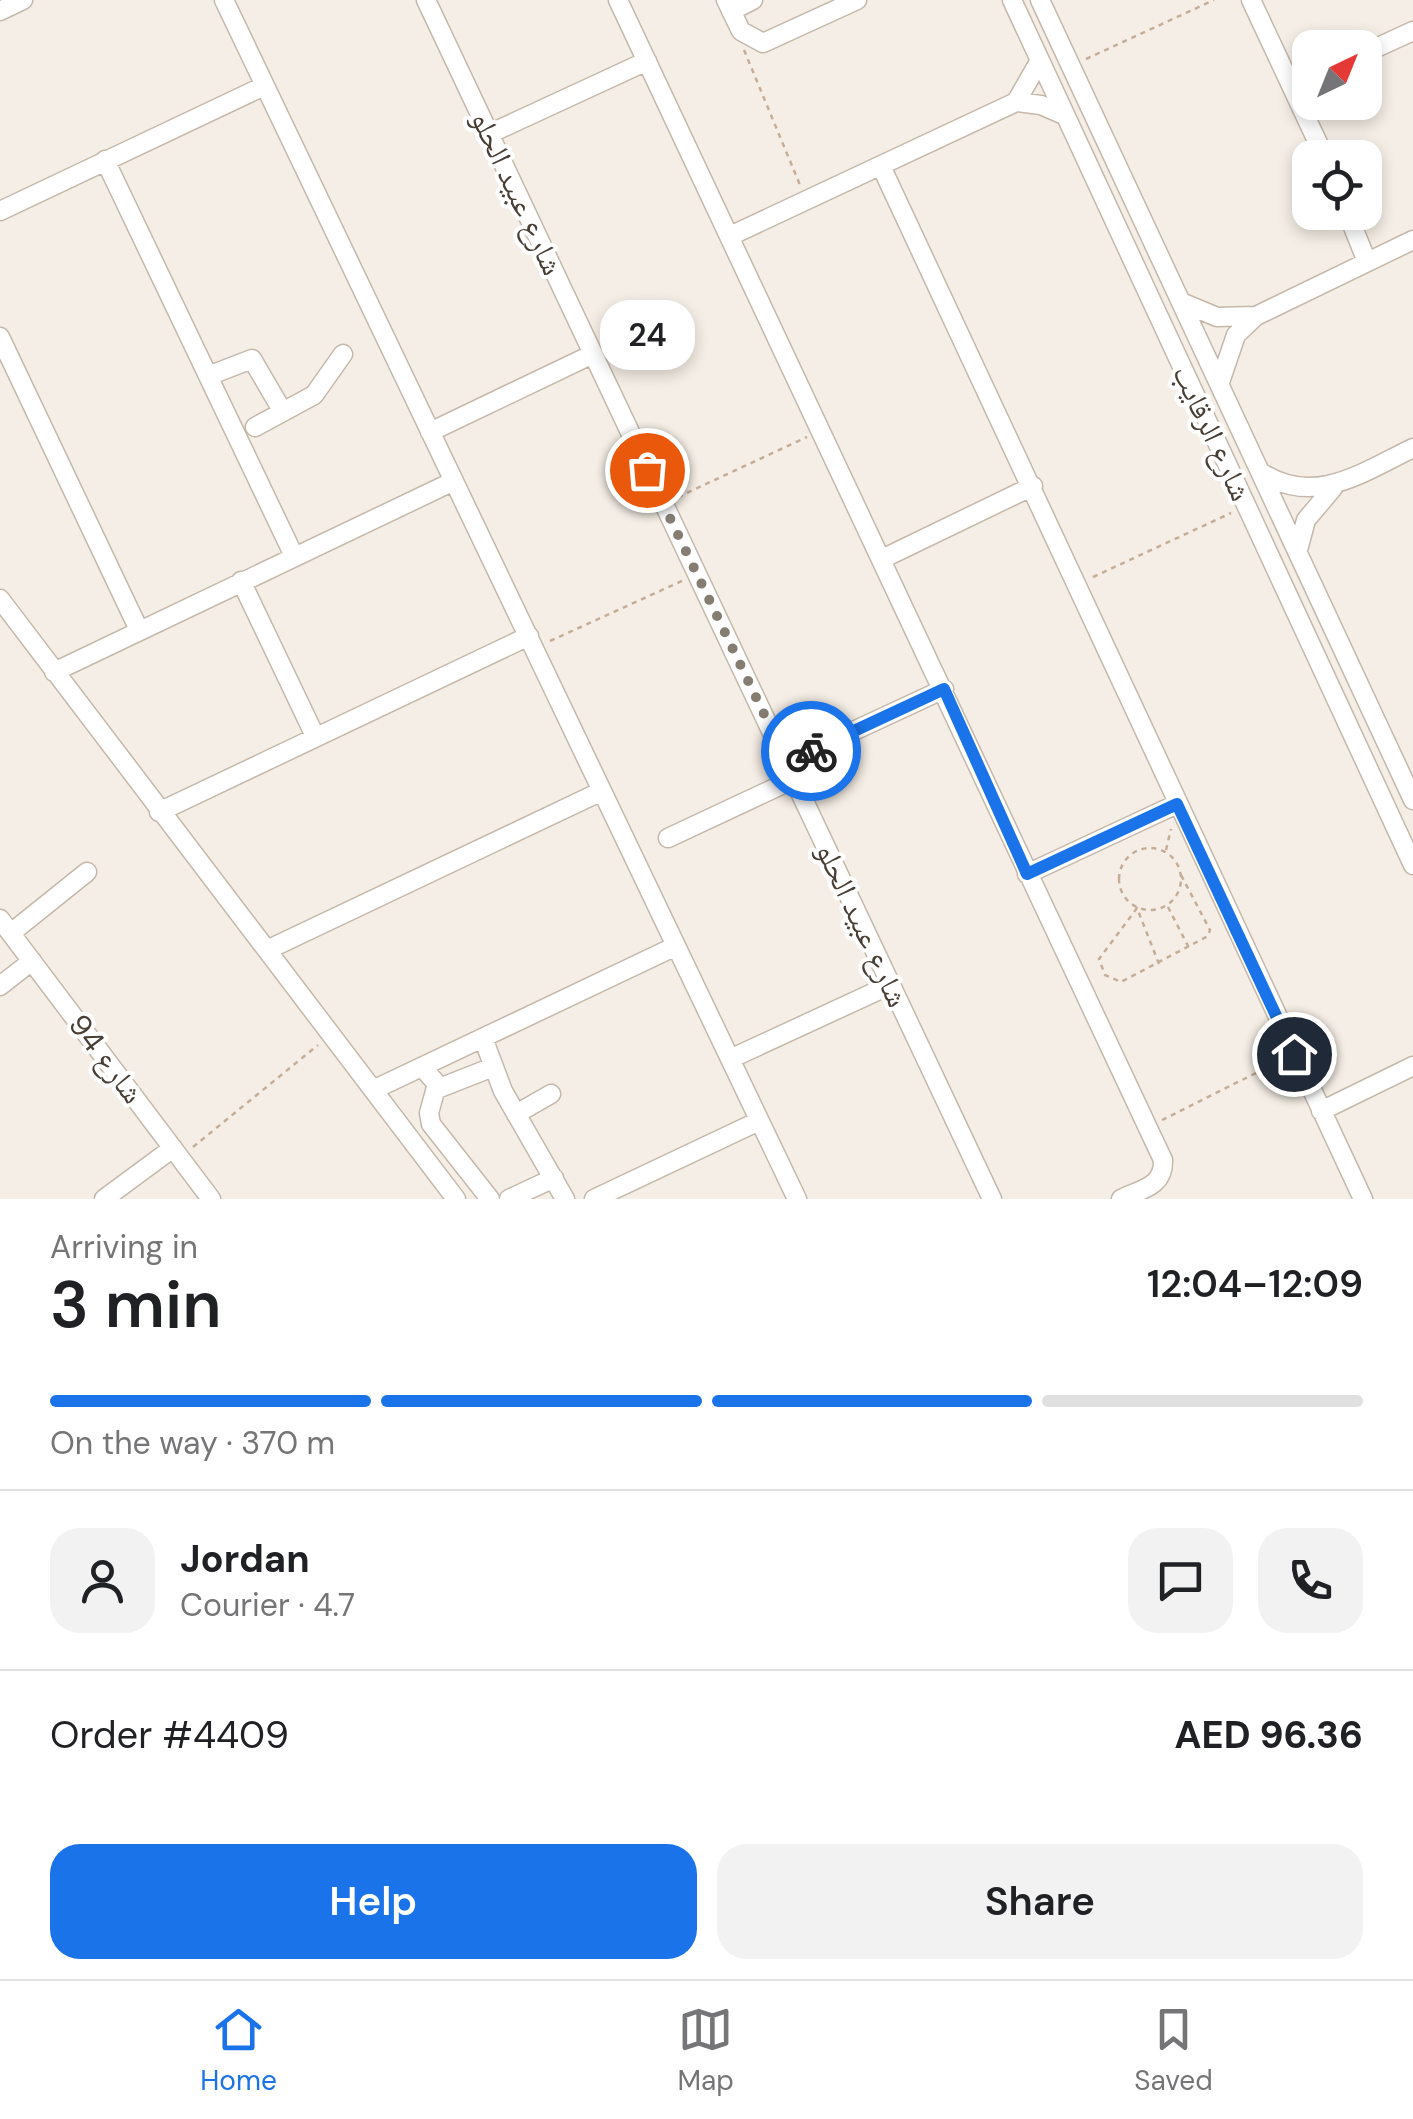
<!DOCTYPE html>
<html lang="en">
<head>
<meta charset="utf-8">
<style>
  :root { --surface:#fff; --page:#f2f2f2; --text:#202124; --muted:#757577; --line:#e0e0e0; --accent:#1a73e8 }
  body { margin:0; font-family:"DM Sans","Noto Naskh Arabic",sans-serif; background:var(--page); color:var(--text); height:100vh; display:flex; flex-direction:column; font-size:38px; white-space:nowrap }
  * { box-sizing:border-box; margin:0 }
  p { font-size:32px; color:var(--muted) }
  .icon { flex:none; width:55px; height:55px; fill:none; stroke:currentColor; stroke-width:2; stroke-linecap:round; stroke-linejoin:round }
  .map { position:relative; height:1199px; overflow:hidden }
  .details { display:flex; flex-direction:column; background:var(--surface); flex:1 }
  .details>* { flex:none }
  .needle { width:65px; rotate:43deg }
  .fabs { position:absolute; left:1292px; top:30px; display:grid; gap:20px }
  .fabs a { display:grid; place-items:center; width:90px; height:90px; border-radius:20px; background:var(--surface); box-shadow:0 5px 15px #0003; font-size:50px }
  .pin { position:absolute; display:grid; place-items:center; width:85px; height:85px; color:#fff; margin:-42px; border:5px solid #fff; border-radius:50%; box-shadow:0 2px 10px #0007 }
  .courier { position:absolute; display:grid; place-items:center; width:100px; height:100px; margin:-50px; border:8px solid #1a73e8; border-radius:50%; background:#fff; color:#222; box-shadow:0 2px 12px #0007 }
  .bubble { position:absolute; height:70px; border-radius:30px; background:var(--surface); box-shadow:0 5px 15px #0003; font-size:32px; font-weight:600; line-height:70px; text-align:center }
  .head em { font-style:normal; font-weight:600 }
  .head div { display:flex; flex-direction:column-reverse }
  .head { display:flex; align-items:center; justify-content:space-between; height:170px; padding:0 50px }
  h1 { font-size:65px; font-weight:600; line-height:75px }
  .bar { display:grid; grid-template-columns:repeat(4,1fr); gap:15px 10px; align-content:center; height:120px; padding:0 50px }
  .bar i { height:12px; border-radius:8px; background:var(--line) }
  .bar .selected { background:var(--accent) }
  .bar p { grid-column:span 4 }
  .line { display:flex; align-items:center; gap:25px; padding:0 50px; border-top:2px solid var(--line) }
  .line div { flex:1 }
  .round { display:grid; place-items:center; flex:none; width:105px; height:105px; border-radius:30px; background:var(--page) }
  .button { display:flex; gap:20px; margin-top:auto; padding:20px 50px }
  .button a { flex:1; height:115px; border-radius:30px; background:var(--accent); color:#fff; font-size:40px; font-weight:600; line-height:115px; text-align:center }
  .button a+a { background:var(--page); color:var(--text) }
  .dock { display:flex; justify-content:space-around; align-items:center; height:140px; border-top:2px solid var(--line); background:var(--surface); font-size:28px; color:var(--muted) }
  .dock a { display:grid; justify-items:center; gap:5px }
  .dock .selected { color:var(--accent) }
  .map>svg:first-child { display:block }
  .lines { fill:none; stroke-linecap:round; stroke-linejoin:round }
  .minor-casing { stroke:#c5b8aa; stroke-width:21 }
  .path { stroke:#c5ae97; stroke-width:2.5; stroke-dasharray:5 5; stroke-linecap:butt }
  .minor { stroke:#fff; stroke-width:18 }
  .done { stroke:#857c72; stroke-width:10; stroke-dasharray:0 18 }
  .route { stroke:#1a73e8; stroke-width:12 }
  .labels { text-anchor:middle; stroke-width:8; stroke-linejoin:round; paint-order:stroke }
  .street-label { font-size:30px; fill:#493e34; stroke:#fff }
</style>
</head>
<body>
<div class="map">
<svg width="1413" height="1199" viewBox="0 0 1413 1199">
  <rect width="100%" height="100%" fill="#f5eee6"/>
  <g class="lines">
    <!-- minor casing -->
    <g class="minor-casing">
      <path id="minor" d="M224,0L797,1199
        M426,0L992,1199
        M618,0L1163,1160C1164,1187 1141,1189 1121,1199
        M726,0L741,31L763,43L857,0
        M1012,0L1413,865
        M1040,0L1413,800
        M1251,0L1325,158
        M0,11L23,0
        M731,11L753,0
        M1365,53L1413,31
        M1016,102L1041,105L1064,115
        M489,134L647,61
        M105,160L294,556
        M881,166L1363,1199
        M0,211L264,86
        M1347,212L1367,262
        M730,236L1016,102L1039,62
        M1181,302L1217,317L1255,316
        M0,337L139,630
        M208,376L252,359L283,412
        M1220,382L1236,335L1256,316L1413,240
        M255,427L314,395L343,354
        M430,432L593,354
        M1262,473C1315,507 1363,472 1413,448
        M1298,550L1306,520L1333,488
        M884,558L1033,486
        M241,581L315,736
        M0,599L456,1199
        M54,672L454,481
        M787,762L944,689
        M159,812L529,636
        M668,838L794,779
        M1027,874L1177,804
        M0,919L211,1199
        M11,933L87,872
        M267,950L602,791
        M0,986L32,961
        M483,1038L503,1091L565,1199
        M730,1059L890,985
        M422,1067L437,1084L429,1113L431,1124L490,1199
        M437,1089L493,1067
        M373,1090L676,946
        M1321,1111L1413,1066
        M516,1114L551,1094
        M104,1199L173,1148
        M509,1199L554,1178
        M594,1199L759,1121"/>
    </g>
    <!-- path -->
    <path class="path" d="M744,50L800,185
      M1086,59L1214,0
      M678,497L807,437
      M1093,577L1231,513
      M550,641L684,580
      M1119 879a31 31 0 1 1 62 0a31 31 0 1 1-62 0Z
      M1166,850L1171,829
      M1168,907L1189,948
      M1159,964L1137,908L1099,959L1105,975L1121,982L1208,936L1210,930L1181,875
      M1162,1120L1280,1061
      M193,1147L318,1045"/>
    <!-- minor -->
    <use href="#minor" class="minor"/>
  </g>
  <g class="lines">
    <!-- done -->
    <path class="done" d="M647,470L787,762L811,751"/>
    <!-- route -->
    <path class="route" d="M811,751L944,689L1027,874L1177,804L1294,1054"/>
  </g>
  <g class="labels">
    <!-- street labels -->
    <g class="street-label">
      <text transform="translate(517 193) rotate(65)" y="10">شارع عبيد الحلو</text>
      <text transform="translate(1212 433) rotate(65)" y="10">شارع الرقايب</text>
      <text transform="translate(862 925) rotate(65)" y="10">شارع عبيد الحلو</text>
      <text transform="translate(106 1059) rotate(53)" y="10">شارع 94</text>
    </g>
  </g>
</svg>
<div class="fabs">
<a><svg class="needle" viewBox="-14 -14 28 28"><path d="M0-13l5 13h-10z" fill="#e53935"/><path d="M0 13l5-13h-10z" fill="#757577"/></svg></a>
<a><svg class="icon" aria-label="locate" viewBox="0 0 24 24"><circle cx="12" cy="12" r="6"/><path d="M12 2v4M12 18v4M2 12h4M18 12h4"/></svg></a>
</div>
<div class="pin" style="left:647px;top:470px;background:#ea580c"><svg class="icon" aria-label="bag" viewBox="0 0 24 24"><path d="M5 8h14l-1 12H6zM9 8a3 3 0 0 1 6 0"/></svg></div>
<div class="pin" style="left:1294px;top:1054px;background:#1f2937"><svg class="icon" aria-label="home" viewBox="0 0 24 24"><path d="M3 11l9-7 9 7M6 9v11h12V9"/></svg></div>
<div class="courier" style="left:811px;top:751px"><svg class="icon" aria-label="bike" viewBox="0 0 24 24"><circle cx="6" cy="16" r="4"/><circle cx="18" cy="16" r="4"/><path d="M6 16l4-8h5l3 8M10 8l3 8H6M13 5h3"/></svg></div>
<div class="bubble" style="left:600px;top:300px;width:95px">24</div>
</div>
<section class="details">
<div class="head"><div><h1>3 min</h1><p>Arriving in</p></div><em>12:04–12:09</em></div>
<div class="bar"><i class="selected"></i><i class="selected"></i><i class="selected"></i><i></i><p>On the way · 370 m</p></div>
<div class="line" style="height:180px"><a class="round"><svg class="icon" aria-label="person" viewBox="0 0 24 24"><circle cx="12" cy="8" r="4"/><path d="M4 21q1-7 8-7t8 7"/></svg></a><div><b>Jordan</b><p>Courier · 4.7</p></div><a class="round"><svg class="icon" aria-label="chat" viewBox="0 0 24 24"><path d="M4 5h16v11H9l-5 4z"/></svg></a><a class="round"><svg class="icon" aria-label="phone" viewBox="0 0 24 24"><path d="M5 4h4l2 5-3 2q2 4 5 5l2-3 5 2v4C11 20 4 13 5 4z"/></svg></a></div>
<div class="line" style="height:130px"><div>Order #4409</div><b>AED 96.36</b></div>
<div class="button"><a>Help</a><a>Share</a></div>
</section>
<nav class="dock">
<a class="selected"><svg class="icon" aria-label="home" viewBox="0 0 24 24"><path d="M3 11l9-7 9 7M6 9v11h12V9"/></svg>Home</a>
<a><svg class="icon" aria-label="map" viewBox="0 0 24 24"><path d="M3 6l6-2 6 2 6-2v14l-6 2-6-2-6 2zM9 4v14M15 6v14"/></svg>Map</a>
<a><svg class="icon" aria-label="saved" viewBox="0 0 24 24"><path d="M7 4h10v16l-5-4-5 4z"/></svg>Saved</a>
</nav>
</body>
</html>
